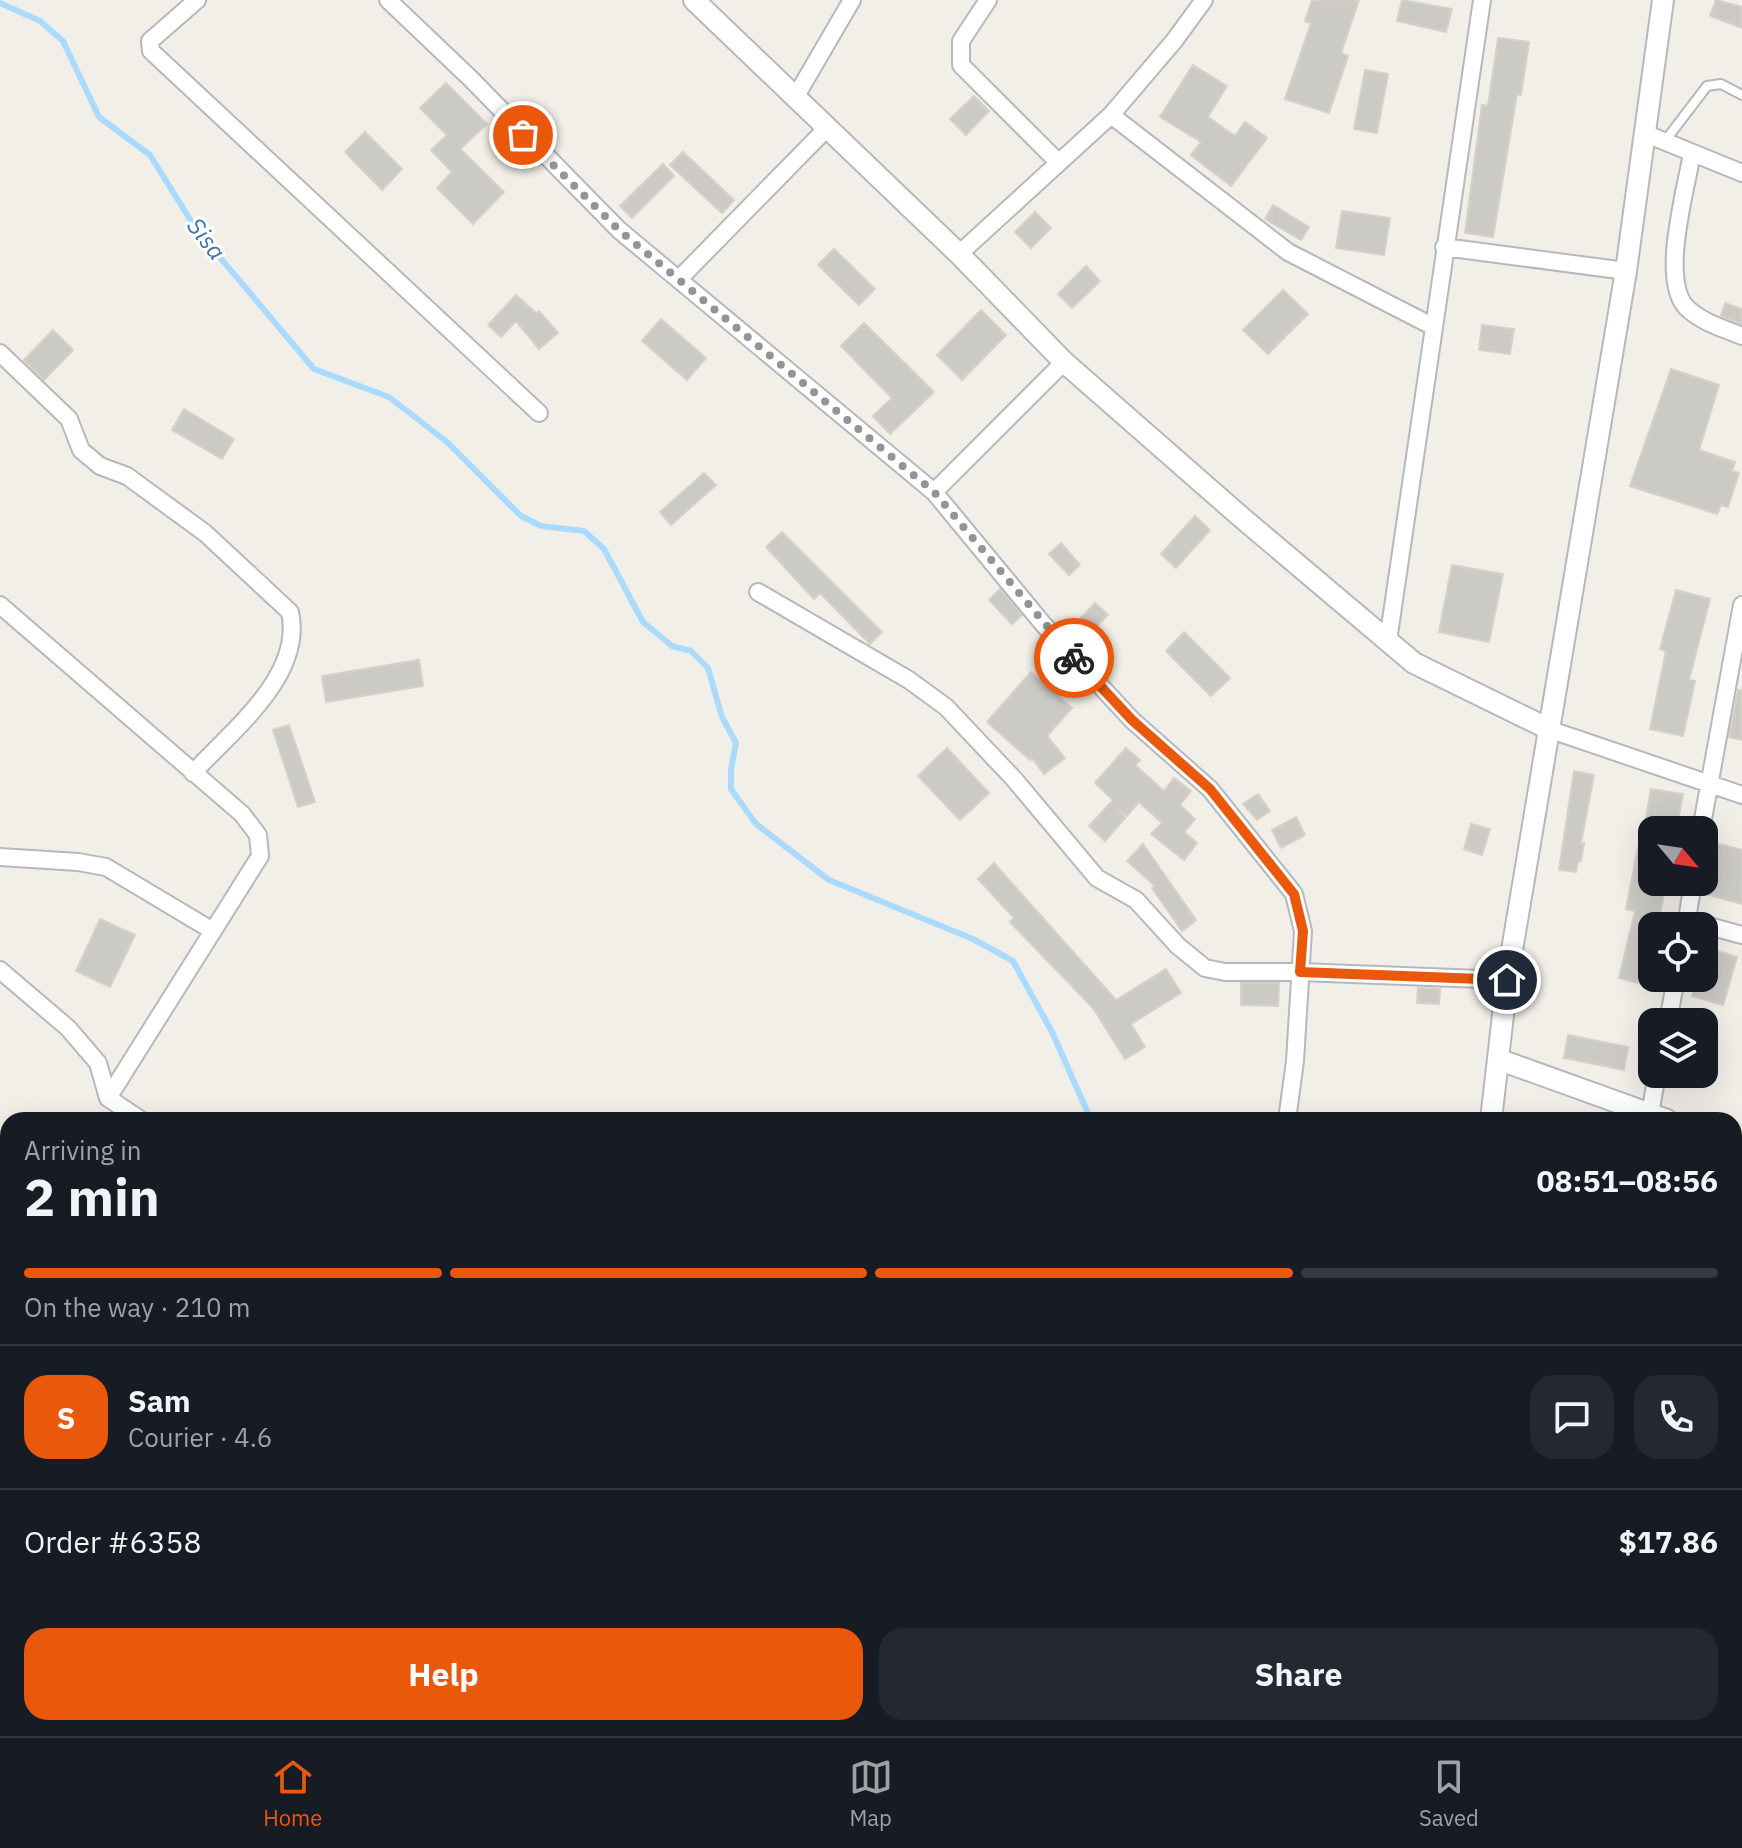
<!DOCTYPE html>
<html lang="en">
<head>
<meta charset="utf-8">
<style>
  :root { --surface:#171b24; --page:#242831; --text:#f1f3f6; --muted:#9ea1a6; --line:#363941; --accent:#ea580c }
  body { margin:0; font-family:"IBM Plex Sans",sans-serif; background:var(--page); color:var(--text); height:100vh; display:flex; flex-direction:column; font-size:30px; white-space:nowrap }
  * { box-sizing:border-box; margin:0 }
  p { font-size:26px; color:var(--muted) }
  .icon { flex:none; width:44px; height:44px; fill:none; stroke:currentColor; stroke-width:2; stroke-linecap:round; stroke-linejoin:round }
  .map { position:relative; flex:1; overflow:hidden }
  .details { position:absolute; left:0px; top:1112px; width:1742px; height:624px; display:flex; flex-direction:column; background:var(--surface); border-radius:24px 24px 0 0; box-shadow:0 8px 32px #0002 }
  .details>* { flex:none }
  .needle { width:52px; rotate:119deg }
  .tools { position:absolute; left:1638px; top:816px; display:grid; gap:16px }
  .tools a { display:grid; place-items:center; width:80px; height:80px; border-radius:16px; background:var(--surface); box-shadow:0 8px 32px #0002; font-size:40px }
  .pin { position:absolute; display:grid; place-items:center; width:68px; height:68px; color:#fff; margin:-34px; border:4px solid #fff; border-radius:50%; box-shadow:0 2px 8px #0007 }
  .courier { position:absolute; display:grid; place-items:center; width:80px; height:80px; margin:-40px; border:6px solid #ea580c; border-radius:50%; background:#fff; color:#222; box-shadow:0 2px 10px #0007 }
  .head em { font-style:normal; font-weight:700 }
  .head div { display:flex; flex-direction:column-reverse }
  .head { display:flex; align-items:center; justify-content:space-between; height:136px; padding:0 24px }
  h1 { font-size:52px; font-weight:700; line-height:60px }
  .bar { display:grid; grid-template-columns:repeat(4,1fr); gap:12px 8px; align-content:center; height:96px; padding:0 24px }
  .bar i { height:10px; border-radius:6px; background:var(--line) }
  .bar .active { background:var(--accent) }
  .bar p { grid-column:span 4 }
  .line { display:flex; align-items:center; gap:20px; padding:0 24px; border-top:2px solid var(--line) }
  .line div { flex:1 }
  .round { display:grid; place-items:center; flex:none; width:84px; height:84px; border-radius:24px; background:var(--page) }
  .button { display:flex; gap:16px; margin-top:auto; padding:16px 24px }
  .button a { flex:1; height:92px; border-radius:24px; background:var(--accent); color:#fff; font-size:32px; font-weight:700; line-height:92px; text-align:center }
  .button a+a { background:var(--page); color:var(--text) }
  .dock { display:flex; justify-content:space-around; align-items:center; height:112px; border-top:2px solid var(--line); background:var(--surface); font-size:22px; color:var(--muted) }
  .dock a { display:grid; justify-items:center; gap:4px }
  .dock .active { color:var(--accent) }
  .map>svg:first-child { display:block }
  .education { fill:#e1ded6 }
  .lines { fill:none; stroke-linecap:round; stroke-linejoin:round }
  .stream { stroke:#aadaff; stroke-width:6 }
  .building { fill:#cccac5; stroke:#d6d1c6; stroke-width:2 }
  .service-casing { stroke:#b5b8bc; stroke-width:12 }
  .minor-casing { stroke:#b5b8bc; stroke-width:20 }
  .tertiary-casing { stroke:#b5b8bc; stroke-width:24 }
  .service { stroke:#fff; stroke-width:8 }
  .minor { stroke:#fff; stroke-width:16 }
  .tertiary { stroke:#fff; stroke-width:20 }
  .done { stroke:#929495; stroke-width:8; stroke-dasharray:0 14.4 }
  .route { stroke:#ea580c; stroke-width:10 }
  .labels { text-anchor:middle; stroke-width:6; stroke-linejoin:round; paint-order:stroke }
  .water-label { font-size:24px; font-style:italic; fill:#4174aa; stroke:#fff }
</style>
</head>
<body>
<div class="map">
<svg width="1742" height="1736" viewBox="0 0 1742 1736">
  <rect width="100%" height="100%" fill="#f1efe8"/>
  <!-- education -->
  <path class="education" d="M34,1728H1023L1027,1736H25Z"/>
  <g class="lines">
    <!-- stream -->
    <path class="stream" d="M0,3L40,21L63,41L99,117L150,155L196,229L314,369L389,397L447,442L521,516L541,526L584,531L604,549L643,622L672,646L691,651L708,668L722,717L736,743L731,769V789L756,824L829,880L973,939L1013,961L1052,1032L1091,1120
      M1258,1728L1261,1736"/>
  </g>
  <!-- building -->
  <path class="building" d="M1312,0H1359L1341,53L1348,56L1329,113L1285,99L1311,23L1305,21Z
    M1402,0L1452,9L1446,32L1397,21Z
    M1716,0L1742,7V28L1710,16Z
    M1498,38L1529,42L1521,95L1517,94L1493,237L1465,233L1482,105L1488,106Z
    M1193,65L1227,86L1208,117L1235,136L1245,122L1267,138L1231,186L1191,155L1201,142L1160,117Z
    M1365,70L1388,74L1377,133L1354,129Z
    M446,83L487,124L460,149L504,192L473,224L437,188L452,172L431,150L447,135L420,108Z
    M974,96L989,111L966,135L950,119Z
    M365,132L402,169L382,190L345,152Z
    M683,152L734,200L722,213L670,165Z
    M663,164L674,176L632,218L620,206Z
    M1273,205L1309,227L1301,240L1265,219Z
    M1342,211L1390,218L1384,255L1336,248Z
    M1035,212L1051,228L1031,248L1015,232Z
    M834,249L875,289L859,305L818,265Z
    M1086,266L1100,281L1072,308L1058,294Z
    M1283,290L1308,314L1268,354L1243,330Z
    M516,295L536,313L539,311L558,333L539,349L516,321L501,337L488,325Z
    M1725,303L1742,309V324L1721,316Z
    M981,310L1006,335L962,380L937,355Z
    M661,319L706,358L687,380L642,341Z
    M864,323L934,392L890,434L873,416L892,398L841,346Z
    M1482,325L1514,329L1510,354L1479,350Z
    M53,330L73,350L44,380L24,360Z
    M1671,369L1719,385L1699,450L1735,462L1732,471L1739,473L1728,507L1721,505L1717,514L1630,486Z
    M184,409L234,439L222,459L172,430Z
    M704,473L716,485L671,525L660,512Z
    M1195,516L1210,530L1176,568L1161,554Z
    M782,532L882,632L870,644L820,593L814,599L766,547Z
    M1061,543L1080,565L1069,575L1049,554Z
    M1452,565L1503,574L1489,642L1439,632Z
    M1000,589L1022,615L1012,624L989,600Z
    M1676,590L1710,599L1689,680L1695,681L1683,736L1650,729L1666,651L1660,649Z
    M1095,603L1108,615L1088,635L1075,624Z
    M1184,632L1230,678L1211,696L1166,651Z
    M419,660L423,686L326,702L322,676Z
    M1031,672L1072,708L1047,736L1065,758L1044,774L1032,758L1030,760L987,722Z
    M1738,690L1742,691V740L1729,737Z
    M289,725L315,802L298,807L273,730Z
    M947,748L989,793L960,820L918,776Z
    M1126,748L1140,760L1135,765L1164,791L1174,778L1191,791L1180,805L1195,819L1184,832L1197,843L1184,860L1151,834L1162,823L1139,802L1127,816L1118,809L1125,818L1105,841L1089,826L1113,800L1095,783Z
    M1574,771L1594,775L1581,843H1584L1581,861H1578L1576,872L1559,870Z
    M1651,789L1683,794L1676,830H1644Z
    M1258,794L1270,811L1257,820L1243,804Z
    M1296,817L1305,835L1281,848L1272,830Z
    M1471,824L1490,829L1482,855L1464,849Z
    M1715,843L1742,850V904L1702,893Z
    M1143,844L1196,920L1182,931L1152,888L1155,886L1127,861Z
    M1638,848L1652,850V882H1666L1660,915L1652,914V961L1646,985L1619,978L1635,911L1626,909Z
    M994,863L1116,1000L1166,969L1181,993L1131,1024L1145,1047L1125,1059L1093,1008L1010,922L1014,918L978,879Z
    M100,919L135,935L110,987L76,971Z
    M1704,947L1737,957L1723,1005L1692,996L1697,978H1704Z
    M1241,983H1279L1278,1006L1241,1005Z
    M1418,988L1440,989L1439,1004L1417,1003Z
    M1568,1035L1628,1047L1624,1070L1564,1058Z"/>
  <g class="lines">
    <!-- service casing -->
    <g class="service-casing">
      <path id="service" d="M1665,141L1707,86L1721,84L1742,95
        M619,1736L624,1728"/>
    </g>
    <!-- minor casing -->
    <g class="minor-casing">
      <path id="minor" d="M197,0L150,41L151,51L539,413
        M388,0L470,78L619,230L934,492L1043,624L1132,720L1210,789L1294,894L1303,931L1295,1061L1287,1120
        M988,0L961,41V65L1058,162
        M796,96L852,0
        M1111,115L1288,252L1432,326
        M1644,133L1742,173
        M1692,153C1686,190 1660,278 1686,307C1701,322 1722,328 1742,336
        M1444,247L1626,271
        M959,254L1111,115L1174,41L1204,0
        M679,279L828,127
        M0,353L69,419L81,450L100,466L127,476L205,533L290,612C304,676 232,730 193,773
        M934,492L1064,362
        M758,592L909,680L946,707L1014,779L1097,878L1136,900L1178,946L1205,968L1225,972H1300L1507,980
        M0,605L242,814L258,835L260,856L108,1098
        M1388,641L1482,0
        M1551,730L1742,795
        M1701,830L1742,605
        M0,857L78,862L106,867L213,931
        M1687,920L1742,935
        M1686,926L1693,882
        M0,970L68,1028L98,1063L108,1098L141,1120
        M1668,1022L1676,978
        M1649,1120L1657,1074
        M0,1356L8,1344
        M0,1661L8,1654
        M1734,1698L1742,1694"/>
    </g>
    <!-- tertiary casing -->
    <g class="tertiary-casing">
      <path id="tertiary" d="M694,0L959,254L1064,362L1241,517L1414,663L1551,730
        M1500,1060L1667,1120
        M1491,1120L1507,980L1626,271L1663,0
        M1734,1160L1742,1169
        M1389,1736L1390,1728"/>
    </g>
    <!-- service -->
    <use href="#service" class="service"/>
    <!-- minor -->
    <use href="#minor" class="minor"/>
    <!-- tertiary -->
    <use href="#tertiary" class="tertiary"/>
  </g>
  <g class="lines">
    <!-- done -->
    <path class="done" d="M523,135L619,230L934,492L1074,658"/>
    <!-- route -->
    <path class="route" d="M1074,658L1132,720L1210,789L1294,894L1303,931L1300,972L1507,980"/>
  </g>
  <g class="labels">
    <!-- water labels -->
    <g class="water-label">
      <text transform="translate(206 239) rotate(52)" y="8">Sisa</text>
    </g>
  </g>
</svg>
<div class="tools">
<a><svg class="needle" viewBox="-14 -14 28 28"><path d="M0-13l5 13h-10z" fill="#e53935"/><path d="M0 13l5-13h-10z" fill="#9ea1a6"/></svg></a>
<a><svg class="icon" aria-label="locate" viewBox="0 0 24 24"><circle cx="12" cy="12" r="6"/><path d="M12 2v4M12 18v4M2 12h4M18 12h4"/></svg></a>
<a><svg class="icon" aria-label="layers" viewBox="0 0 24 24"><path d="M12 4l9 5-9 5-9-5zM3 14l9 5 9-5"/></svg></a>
</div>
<div class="pin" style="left:523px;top:135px;background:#ea580c"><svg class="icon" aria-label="bag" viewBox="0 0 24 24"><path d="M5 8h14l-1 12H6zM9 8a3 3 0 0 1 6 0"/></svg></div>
<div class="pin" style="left:1507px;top:980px;background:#1f2937"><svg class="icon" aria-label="home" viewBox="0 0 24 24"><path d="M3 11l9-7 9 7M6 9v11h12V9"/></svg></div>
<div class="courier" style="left:1074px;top:658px"><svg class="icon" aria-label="bike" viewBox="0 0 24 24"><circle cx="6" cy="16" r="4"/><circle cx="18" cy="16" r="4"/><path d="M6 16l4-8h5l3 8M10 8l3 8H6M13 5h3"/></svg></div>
<section class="details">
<div class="head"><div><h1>2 min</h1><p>Arriving in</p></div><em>08:51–08:56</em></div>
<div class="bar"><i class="active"></i><i class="active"></i><i class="active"></i><i></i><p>On the way · 210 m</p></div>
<div class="line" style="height:144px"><b class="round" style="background:var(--accent);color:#fff">S</b><div><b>Sam</b><p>Courier · 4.6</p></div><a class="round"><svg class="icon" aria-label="chat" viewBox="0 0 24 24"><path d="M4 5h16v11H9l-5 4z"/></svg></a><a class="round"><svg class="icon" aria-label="phone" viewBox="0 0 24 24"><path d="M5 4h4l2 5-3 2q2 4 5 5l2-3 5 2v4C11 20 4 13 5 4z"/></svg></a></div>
<div class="line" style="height:104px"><div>Order #6358</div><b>$17.86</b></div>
<div class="button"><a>Help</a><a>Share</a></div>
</section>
</div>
<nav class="dock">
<a class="active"><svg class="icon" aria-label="home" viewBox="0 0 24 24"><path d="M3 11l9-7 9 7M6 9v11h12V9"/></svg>Home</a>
<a><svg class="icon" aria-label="map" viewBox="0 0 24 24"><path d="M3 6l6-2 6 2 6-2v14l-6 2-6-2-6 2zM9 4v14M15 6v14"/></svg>Map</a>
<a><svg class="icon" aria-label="saved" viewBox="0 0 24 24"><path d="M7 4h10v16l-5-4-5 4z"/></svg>Saved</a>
</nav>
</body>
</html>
